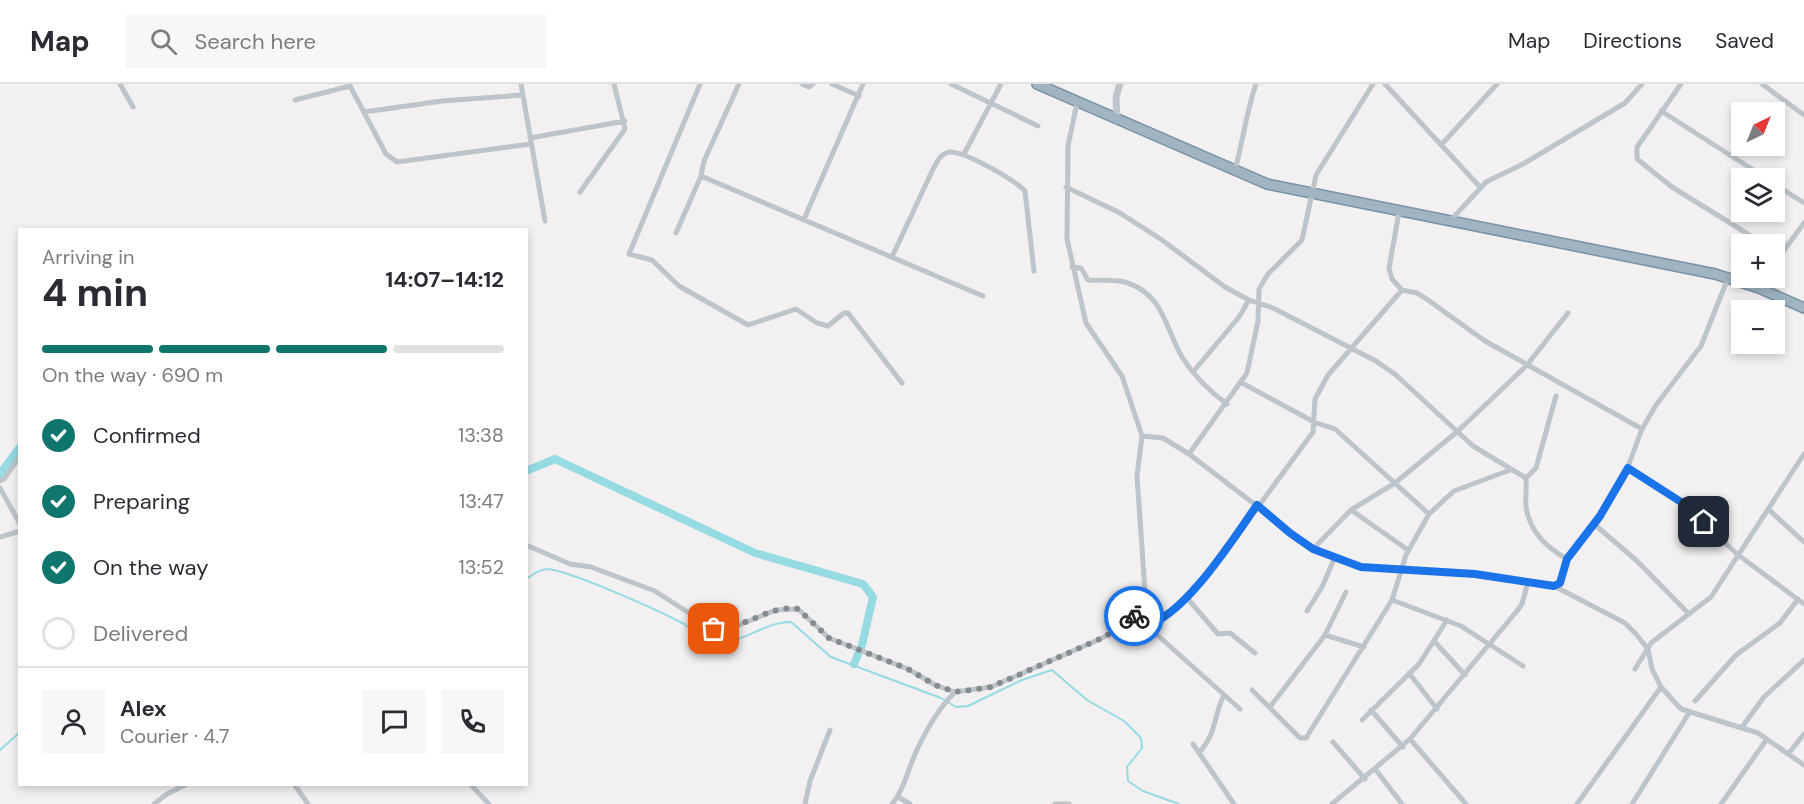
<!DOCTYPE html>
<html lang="en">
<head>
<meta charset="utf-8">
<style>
  :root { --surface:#fff; --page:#f7f7f7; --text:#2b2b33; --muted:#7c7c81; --line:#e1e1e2; --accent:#0f766e }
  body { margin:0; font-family:"DM Sans",sans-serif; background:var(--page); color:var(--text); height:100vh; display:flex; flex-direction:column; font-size:22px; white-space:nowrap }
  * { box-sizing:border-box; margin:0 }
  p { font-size:20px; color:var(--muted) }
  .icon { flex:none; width:33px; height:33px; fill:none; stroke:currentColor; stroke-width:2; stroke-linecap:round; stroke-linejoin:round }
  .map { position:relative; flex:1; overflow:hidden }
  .details { position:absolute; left:18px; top:144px; width:510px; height:558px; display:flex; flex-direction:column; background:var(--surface); border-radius:0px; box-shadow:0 3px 9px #0003 }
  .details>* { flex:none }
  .needle { width:39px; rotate:43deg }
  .tools { position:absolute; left:1731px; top:18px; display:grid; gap:12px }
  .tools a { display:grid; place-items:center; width:54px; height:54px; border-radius:0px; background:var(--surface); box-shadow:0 3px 9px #0003; font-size:30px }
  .pin { position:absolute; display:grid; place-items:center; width:51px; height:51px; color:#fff; margin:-26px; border-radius:12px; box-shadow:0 3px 9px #0006 }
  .courier { position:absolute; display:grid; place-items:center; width:60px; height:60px; margin:-30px; border:4px solid #1a73e8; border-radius:50%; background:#fff; color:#222; box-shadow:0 2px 8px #0007 }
  .summary em { font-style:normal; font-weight:700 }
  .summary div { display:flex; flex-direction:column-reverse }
  .summary { display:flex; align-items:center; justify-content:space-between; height:102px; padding:0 24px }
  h1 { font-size:39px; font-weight:700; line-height:45px }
  .bar { display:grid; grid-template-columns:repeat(4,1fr); gap:9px 6px; align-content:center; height:72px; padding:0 24px }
  .bar i { height:8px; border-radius:4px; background:var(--line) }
  .bar .selected { background:var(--accent) }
  .bar p { grid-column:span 4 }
  .line { display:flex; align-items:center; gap:15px; padding:0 24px; border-top:2px solid var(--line) }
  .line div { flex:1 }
  .round { display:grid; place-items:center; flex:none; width:63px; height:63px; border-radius:0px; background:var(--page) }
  ol { padding:0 24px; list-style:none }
  li { display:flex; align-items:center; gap:18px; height:66px }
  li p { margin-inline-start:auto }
  li .icon { padding:6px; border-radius:50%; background:var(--accent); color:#fff; stroke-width:4 }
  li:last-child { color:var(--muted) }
  li i { width:33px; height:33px; border:3px solid var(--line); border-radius:50% }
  header { display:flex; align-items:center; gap:36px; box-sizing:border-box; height:84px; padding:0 30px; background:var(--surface); border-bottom:2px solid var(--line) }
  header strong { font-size:28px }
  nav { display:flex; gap:33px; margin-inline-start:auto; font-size:21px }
  .search { width:420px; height:54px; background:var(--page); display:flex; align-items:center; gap:15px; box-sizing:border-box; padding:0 21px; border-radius:0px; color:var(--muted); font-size:22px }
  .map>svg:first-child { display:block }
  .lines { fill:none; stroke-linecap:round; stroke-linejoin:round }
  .stream { stroke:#96dae2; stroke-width:2 }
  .canal { stroke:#96dae2; stroke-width:8 }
  .trunk-casing { stroke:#7992a5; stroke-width:12 }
  .minor { stroke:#bdc5cb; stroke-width:5 }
  .tertiary { stroke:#bdc5cb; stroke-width:7 }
  .trunk { stroke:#a0b4c2; stroke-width:9 }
  .done { stroke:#858b8f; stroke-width:6; stroke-dasharray:0 10.8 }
  .route { stroke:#1a73e8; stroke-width:8 }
</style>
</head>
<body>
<header>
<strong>Map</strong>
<div class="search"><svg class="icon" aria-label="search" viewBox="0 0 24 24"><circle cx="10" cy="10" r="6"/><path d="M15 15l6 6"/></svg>Search here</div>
<nav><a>Map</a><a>Directions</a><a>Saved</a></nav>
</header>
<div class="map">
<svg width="1804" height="720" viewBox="0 0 1804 720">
  <rect width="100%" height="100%" fill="#f2f0f0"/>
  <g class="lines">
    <!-- stream -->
    <path class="stream" d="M526,495C533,491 539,485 547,485C569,486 662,528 684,540C694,546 704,557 716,558C743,560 764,538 791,538L831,573L941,614L956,623L968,622L1022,596L1052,586L1087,616L1124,637L1141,654L1142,664L1127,683L1128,697L1143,707L1179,720
      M0,666L20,648"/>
    <!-- canal -->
    <path class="canal" d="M526,387L555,375L755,469L863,500L873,513L862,561L854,580
      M0,390L20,363"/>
    <!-- trunk casing -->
    <g class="trunk-casing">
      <path id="trunk" d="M1037,0L1267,100L1715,190L1759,204L1804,224"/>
    </g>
    <!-- minor -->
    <path class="minor" d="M120,0L133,23
      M349,0L386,70L397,78L531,60
      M521,0L545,137
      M700,0L629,170L652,176L679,202L748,241L796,225L817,239L828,242L844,229H848L902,299
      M802,0L809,3L813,0
      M832,0L859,12
      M951,0L1038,42
      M1385,0L1480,103
      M1681,0L1637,63V75L1672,103L1764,160
      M1762,0L1804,31
      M295,16L350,2
      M1661,27L1766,94
      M364,28L442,17L523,11
      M530,54L625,37
      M1441,61L1497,0
      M964,70L1001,0
      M1235,86C1243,57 1246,29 1256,0
      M701,92L983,212
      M1774,100L1804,119
      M1066,103L1120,129L1162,156L1225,203L1249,216L1273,224L1376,277L1396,291L1473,362L1526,394
      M580,108L625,45L614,0
      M1399,128L1389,184L1392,195L1402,206L1417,209L1428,216L1485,257L1642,345
      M804,135L863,0
      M1450,137L1486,98L1523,80L1625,19L1642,0
      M676,149L701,92L704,77L739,0
      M892,173L933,85C937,78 940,70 949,68C963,66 1015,96 1025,107L1034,187
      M1774,180L1804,139
      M1072,183L1081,184L1088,196C1099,197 1114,195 1125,198C1164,210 1165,244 1182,273C1194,292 1209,307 1227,320
      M1759,204L1766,194
      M1193,288L1239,233L1249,216
      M1242,299L1314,338L1335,345L1429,430
      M1142,352L1163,354L1189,370L1313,465L1361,483L1475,490L1554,502L1560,499L1567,475L1600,432L1623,396L1642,345L1656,321L1701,262L1728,194
      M1189,370L1247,289L1258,237L1259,205L1268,190L1302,156L1316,91L1373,0
      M1627,384L1681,418L1737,470L1804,520
      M1526,394C1527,404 1525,414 1526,423C1530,448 1546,463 1567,475
      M1526,394L1536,384L1556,312
      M0,397L4,395L20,372
      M0,404L20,440
      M1768,425L1804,458
      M1351,426L1408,466
      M1594,440L1637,477L1689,530
      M0,453L20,447
      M526,461L570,480L591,483L655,507L714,545H729L776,526L798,525L829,554L908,585L935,601L955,608L991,603L1100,555L1126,541L1141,524L1145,507L1137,392L1142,352L1122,292L1086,239L1067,155L1068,62L1077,19
      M1313,465L1351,426L1395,399L1458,347L1527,281L1568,229
      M1554,502L1625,539L1636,550L1648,565L1652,585L1661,603L1681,625L1758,649L1804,681
      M1187,514L1218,550L1230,549L1255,569
      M1392,516L1461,542L1523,582
      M1307,527L1322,503L1335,473
      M1135,531L1240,625
      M1145,541L1163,535L1187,514L1227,465L1313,348L1315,315L1328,291L1402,206
      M1325,551L1364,563
      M1435,558L1465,591
      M1635,585L1651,559L1711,513L1804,370
      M1409,589L1437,625
      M1252,606L1300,654H1306L1392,516L1406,471L1429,430L1454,407L1510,386
      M1695,617L1736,571L1780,539L1798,515
      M1270,623L1325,551L1346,508
      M1371,626L1403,663
      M1362,636L1419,580L1447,536
      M1742,643L1764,613L1804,576
      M1410,655L1466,720
      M1333,658L1365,695
      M1193,660L1234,720
      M1199,669C1217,649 1213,633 1224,611
      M1789,669L1804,650
      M1376,686L1402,720
      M294,700L308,720
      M470,700L489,720
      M898,713L910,720
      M154,720L167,710L187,700
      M805,720L810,697L830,646
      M892,720C904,706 908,685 916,668C925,648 939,624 955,608
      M1055,720H1069
      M1332,720L1410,655L1517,527L1522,520L1528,498
      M1577,720L1661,603
      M1632,720L1689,629
      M1721,720L1767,655"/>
    <!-- tertiary -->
    <path class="tertiary" d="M1117,36L1116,13L1120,0"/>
    <!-- trunk -->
    <use href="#trunk" class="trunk"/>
  </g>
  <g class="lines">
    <!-- done -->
    <path class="done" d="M714,545C744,546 769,520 798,525L829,554L908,585L935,601L955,608L991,603L1100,555L1126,541L1134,532"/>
    <!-- route -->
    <path class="route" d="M1134,532L1145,541C1183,535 1235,452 1257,421L1290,449L1313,465L1361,483L1475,490L1554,502L1560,499L1567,475L1600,432L1628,384L1681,418L1704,438"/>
  </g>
</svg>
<div class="tools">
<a><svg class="needle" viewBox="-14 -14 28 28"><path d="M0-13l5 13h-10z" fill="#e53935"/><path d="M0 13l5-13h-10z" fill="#7c7c81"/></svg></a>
<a><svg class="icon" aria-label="layers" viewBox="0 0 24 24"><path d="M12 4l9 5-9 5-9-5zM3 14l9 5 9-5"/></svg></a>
<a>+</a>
<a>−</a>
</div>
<div class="pin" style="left:714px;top:545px;background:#ea580c"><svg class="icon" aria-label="bag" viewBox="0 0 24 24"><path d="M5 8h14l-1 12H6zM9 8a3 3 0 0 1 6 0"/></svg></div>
<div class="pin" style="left:1704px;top:438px;background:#1f2937"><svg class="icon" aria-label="home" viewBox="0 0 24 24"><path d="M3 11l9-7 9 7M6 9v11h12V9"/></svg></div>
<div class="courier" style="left:1134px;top:532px"><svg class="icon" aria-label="bike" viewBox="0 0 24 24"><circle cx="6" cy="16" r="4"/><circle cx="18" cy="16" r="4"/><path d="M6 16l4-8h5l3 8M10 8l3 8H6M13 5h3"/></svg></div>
<section class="details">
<div class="summary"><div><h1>4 min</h1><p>Arriving in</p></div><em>14:07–14:12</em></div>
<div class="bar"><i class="selected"></i><i class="selected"></i><i class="selected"></i><i></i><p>On the way · 690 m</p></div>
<ol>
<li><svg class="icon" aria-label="check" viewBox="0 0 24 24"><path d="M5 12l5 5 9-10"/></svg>Confirmed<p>13:38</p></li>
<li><svg class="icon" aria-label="check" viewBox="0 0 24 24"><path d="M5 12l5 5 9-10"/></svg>Preparing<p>13:47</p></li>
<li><svg class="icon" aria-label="check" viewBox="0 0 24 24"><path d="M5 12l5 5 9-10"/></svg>On the way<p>13:52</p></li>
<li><i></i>Delivered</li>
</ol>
<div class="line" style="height:108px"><a class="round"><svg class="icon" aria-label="person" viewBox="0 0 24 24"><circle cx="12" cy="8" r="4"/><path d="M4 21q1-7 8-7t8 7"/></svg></a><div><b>Alex</b><p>Courier · 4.7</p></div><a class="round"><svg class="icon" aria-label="chat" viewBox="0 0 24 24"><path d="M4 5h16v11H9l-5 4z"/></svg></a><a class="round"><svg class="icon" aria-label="phone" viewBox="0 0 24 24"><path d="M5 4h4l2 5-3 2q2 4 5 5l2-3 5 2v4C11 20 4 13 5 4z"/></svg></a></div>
</section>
</div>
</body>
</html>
